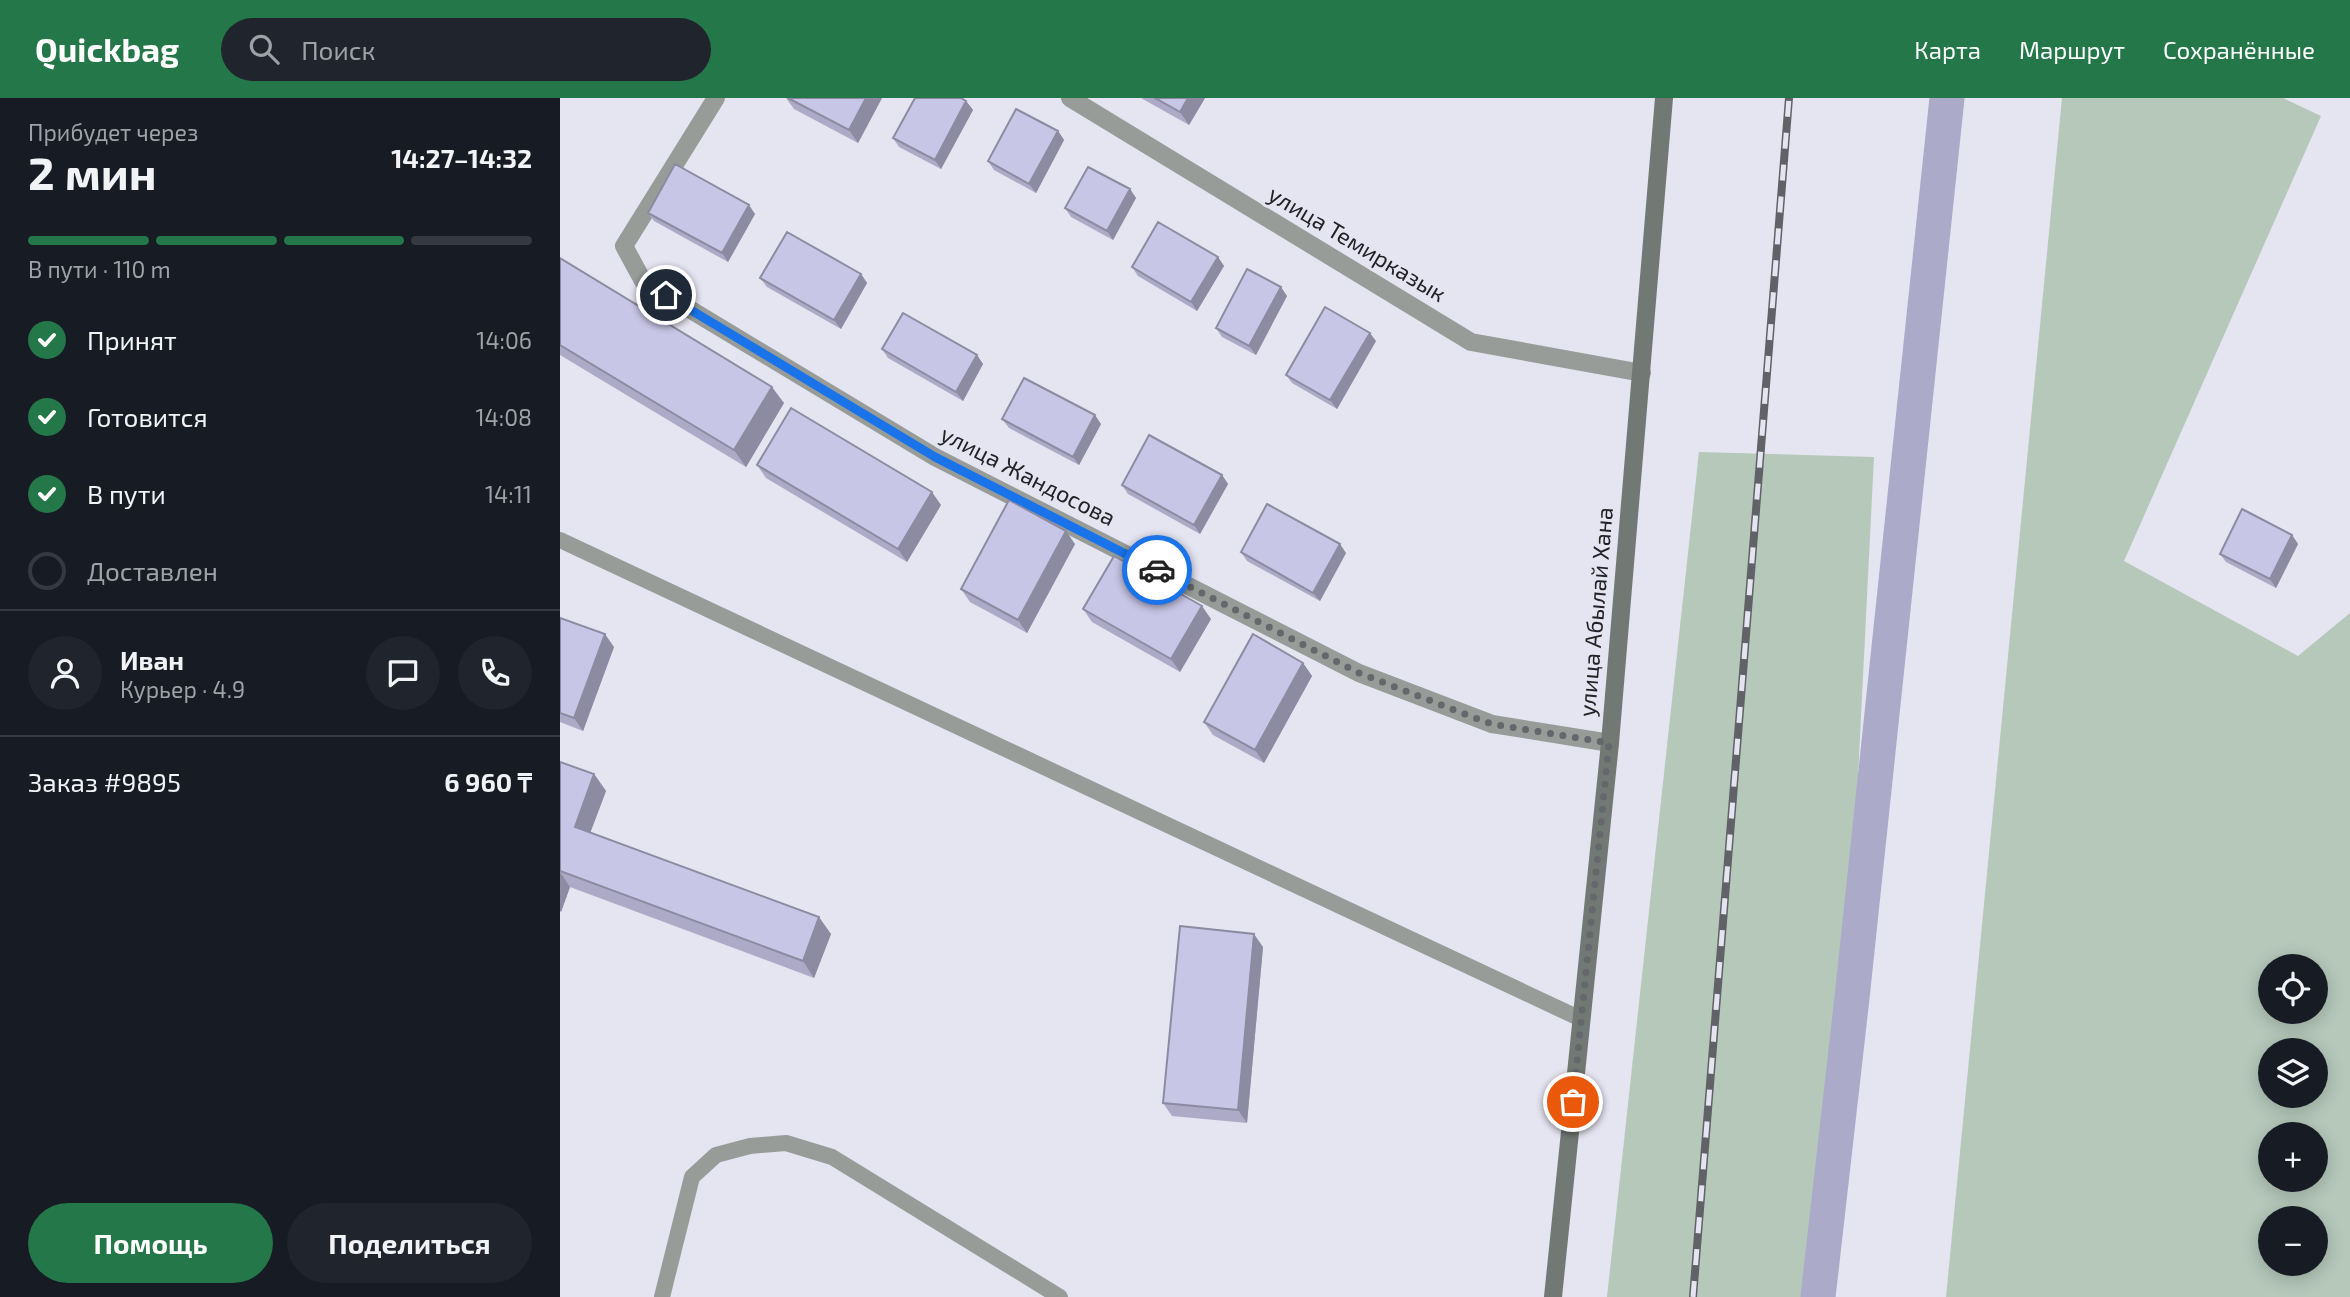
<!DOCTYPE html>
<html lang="ru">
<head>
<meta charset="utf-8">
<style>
  :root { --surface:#171b24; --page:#20242c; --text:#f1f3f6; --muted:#9ea1a6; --line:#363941; --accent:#247748 }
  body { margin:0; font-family:"Exo 2",sans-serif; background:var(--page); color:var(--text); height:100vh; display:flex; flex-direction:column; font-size:26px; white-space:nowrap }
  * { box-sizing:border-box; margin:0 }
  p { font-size:23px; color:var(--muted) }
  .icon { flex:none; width:38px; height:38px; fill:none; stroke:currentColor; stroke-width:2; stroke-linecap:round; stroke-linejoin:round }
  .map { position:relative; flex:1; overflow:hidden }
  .panel { display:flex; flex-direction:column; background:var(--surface); width:560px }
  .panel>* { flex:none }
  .tools { position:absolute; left:1698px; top:856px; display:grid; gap:14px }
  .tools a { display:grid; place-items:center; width:70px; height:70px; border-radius:50%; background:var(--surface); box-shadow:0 4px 18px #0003; font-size:35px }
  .pin { position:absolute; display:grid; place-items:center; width:60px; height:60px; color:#fff; margin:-30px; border:4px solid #fff; border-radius:50%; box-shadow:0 2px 7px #0007 }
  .courier { position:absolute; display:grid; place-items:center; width:70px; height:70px; margin:-35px; border:5px solid #1a73e8; border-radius:50%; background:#fff; color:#222; box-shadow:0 2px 9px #0007 }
  .headline em { font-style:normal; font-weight:700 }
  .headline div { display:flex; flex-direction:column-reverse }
  .headline { display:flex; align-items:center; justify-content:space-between; height:119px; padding:0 28px }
  h1 { font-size:46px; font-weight:700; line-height:52px }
  .bar { display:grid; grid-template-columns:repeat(4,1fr); gap:10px 7px; align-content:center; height:84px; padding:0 28px }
  .bar i { height:9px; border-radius:5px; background:var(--line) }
  .bar .selected { background:var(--accent) }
  .bar p { grid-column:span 4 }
  .line { display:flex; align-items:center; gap:18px; padding:0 28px; border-top:2px solid var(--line) }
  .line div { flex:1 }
  .round { display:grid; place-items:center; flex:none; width:74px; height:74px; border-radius:37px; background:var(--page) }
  ol { padding:0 28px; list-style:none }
  li { display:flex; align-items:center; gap:21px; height:77px }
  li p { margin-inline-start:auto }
  li .icon { padding:7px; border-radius:50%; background:var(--accent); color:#fff; stroke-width:4 }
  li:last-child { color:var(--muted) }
  li i { width:38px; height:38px; border:4px solid var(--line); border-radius:50% }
  .primary-button { display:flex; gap:14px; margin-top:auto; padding:14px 28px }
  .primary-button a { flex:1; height:80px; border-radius:42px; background:var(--accent); color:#fff; font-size:28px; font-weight:700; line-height:80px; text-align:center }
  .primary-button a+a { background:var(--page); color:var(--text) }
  header { display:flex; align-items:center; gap:42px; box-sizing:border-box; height:98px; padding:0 35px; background:var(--accent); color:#fff }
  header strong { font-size:33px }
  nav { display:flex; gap:38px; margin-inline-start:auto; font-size:24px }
  .search { width:490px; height:63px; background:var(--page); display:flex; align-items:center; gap:18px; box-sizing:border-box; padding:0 24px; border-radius:38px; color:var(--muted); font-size:26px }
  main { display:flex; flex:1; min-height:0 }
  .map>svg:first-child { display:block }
  .green { fill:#b5c8ba; fill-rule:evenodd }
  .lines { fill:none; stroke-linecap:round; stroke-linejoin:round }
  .canal { stroke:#abaac9; stroke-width:35 }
  .lane { stroke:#979c99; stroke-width:16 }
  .street { stroke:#979c99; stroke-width:18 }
  .secondary { stroke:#727974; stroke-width:18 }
  .rail-casing { stroke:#616168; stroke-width:8 }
  .rail { stroke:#e5e4f1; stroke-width:5; stroke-dasharray:16; stroke-linecap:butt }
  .wall { fill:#acaac6 }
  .shaded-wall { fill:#8c8ba1 }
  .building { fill:#c8c6e6; stroke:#8c8ba1; stroke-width:2 }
  .done { stroke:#66666d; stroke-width:7; stroke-dasharray:0 12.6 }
  .route { stroke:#1a73e8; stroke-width:9 }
  .labels { text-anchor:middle; stroke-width:6; stroke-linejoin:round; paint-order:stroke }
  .street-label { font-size:23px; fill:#222226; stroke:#e5e4f1 }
</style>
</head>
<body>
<header>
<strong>Quickbag</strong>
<div class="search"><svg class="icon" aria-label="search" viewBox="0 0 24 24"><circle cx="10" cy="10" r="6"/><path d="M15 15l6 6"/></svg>Поиск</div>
<nav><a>Карта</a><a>Маршрут</a><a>Сохранённые</a></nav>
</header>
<main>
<section class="panel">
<div class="headline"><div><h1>2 мин</h1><p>Прибудет через</p></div><em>14:27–14:32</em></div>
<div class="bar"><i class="selected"></i><i class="selected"></i><i class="selected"></i><i></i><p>В пути · 110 m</p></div>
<ol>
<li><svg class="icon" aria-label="check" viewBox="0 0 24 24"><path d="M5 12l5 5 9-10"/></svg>Принят<p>14:06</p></li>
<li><svg class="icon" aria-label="check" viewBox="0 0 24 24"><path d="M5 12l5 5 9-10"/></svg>Готовится<p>14:08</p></li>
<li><svg class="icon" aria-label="check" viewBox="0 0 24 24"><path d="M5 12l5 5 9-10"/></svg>В пути<p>14:11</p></li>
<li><i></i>Доставлен</li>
</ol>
<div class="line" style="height:126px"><a class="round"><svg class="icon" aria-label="person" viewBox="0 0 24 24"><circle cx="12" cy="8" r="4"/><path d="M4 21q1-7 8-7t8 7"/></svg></a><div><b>Иван</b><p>Курьер · 4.9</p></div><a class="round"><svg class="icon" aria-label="chat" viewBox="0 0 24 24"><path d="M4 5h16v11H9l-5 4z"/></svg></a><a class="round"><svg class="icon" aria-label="phone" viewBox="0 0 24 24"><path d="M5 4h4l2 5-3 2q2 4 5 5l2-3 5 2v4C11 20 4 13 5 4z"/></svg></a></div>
<div class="line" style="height:91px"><div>Заказ #9895</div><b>6 960 ₸</b></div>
<div class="primary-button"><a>Помощь</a><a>Поделиться</a></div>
</section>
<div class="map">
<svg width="1790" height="1199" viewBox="0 0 1790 1199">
  <rect width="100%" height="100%" fill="#e5e4f1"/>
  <!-- green -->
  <path class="green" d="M1502,0H1723L1761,18L1564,463L1738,558L1790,515V1199H1386ZM1710,868H1755V914H1710ZM1710,952H1755V998H1710ZM1710,1036H1755V1082H1710ZM1710,1120H1755V1166H1710Z
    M1139,354L1314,359L1272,1199H1047Z"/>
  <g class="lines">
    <!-- canal -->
    <path class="canal" d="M1258,1199L1292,900L1387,0"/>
    <!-- lane -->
    <path class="lane" d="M0,442L1021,921
      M102,1199L132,1079L156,1057L190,1048L226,1045L272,1059L500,1199"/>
    <!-- street -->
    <path class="street" d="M156,0L64,148L83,183L375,359L799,575L932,626L1050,645
      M510,0L911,244L1082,275"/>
    <!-- secondary -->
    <path class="secondary" d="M993,1199L1050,645L1104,0"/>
    <!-- rail casing -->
    <g class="rail-casing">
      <path id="rail" d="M1133,1199L1229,0"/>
    </g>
    <!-- rail -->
    <use href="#rail" class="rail"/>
  </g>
  <!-- wall -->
  <path class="wall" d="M226,0H322L298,45L234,11Z
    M581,0H645L629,27Z
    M406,3L413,12L381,71L339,49L333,40Z
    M498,33L504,42L476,95L434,72L428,63Z
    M570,91L576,100L553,142L511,119L505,110Z
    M88,115L195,116L168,164L94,123Z
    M658,159L664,168L637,213L578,178L572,169Z
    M0,160L224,305L186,369L0,257Z
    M301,176L307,185L281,231L207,189L200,180Z
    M727,198L696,257L662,239L656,230Z
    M816,243L777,311L732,285L726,277Z
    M322,251L417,257L423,266L403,303L328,260Z
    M442,321L541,326L519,367L449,330Z
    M197,367L381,407L347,464L206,380Z
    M662,377L668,386L640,436L568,396L562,387Z
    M1732,437L1738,446L1716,490L1666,464L1660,456Z
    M515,446L467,535L410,504L401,491Z
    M681,454L786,455L760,503L687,463Z
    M523,511L651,521L620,574L532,524Z
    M0,520L54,549L23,633L0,624Z
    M743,565L752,578L704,665L653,637L644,624Z
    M0,664L34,676L46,693L30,735L271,836L254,880L10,789L1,814L0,813Z
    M703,849L687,1025L612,1018L603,1005Z"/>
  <!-- shaded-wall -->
  <path class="shaded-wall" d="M306,0H322L298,45L289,32Z
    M628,0H645L629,27L620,14Z
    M406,3L413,12L381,71L375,62Z
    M498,33L504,42L476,95L469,86Z
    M570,91L576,100L553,142L547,133Z
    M189,107L195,116L168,164L162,155Z
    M658,159L664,168L637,213L631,204Z
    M301,176L307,185L281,231L274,222Z
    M721,189L727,198L696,257L689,248Z
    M810,235L816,243L777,311L770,302Z
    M417,257L423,266L403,303L396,294Z
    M212,289L224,305L186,369L174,352Z
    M535,317L541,326L519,367L513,359Z
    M662,377L668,386L640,436L634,427Z
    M372,394L381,407L347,464L338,451Z
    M506,433L515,446L467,535L458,522Z
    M1732,437L1738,446L1716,490L1710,481Z
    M780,446L786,455L760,503L753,495Z
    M642,508L651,521L620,574L611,561Z
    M45,536L54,549L23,633L14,620Z
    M743,565L752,578L704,665L695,652Z
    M34,676L46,693L26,746L15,729Z
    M0,774L10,789L1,814L0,812Z
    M259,819L271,836L254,880L243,863Z
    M694,836L703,849L687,1025L678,1012Z"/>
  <!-- building -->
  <path class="building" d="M228,0H306L289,32Z
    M355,0H401L406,3L375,62L333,40Z
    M595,0H628L620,14Z
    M456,11L498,33L469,86L428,63Z
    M115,66L189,107L162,155L88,115Z
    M528,69L570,91L547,133L505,110Z
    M598,124L658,159L631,204L572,169Z
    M227,134L301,176L274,222L200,180Z
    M0,160L212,289L174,352L0,247Z
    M687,171L721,189L689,248L656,230Z
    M765,209L810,235L770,302L726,277Z
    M343,215L417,257L396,294L322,251Z
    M464,280L535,317L513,359L442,321Z
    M231,310L372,394L338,451L197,367Z
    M589,337L662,377L634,427L562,387Z
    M449,402L506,433L458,522L401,491Z
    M707,406L780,446L753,495L681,454Z
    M1682,411L1732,437L1710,481L1660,456Z
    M554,458L642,508L611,561L523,511Z
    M0,520L45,536L14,620L0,615Z
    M693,536L743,565L695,652L644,624Z
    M0,664L34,676L15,729L259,819L243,863L0,773Z
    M620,828L694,836L678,1012L603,1005Z"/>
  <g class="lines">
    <!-- done -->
    <path class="done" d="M597,472L799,575L910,618L932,626L1049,645L1013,1004"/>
    <!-- route -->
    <path class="route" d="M106,197L375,359L597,472"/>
  </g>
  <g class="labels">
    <!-- street labels -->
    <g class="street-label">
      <text transform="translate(797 146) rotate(31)" y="8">улица Темирказык</text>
      <text transform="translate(468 378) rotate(27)" y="8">улица Жандосова</text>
      <text transform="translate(1036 514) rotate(-85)" y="8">улица Абылай Хана</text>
    </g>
  </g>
</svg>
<div class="tools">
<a><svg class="icon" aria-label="locate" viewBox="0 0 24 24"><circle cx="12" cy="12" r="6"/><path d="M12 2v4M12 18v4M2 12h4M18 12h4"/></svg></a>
<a><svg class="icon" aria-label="layers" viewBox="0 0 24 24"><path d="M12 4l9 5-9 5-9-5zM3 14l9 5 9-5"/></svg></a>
<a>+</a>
<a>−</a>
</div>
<div class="pin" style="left:1013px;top:1004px;background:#ea580c"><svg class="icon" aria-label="bag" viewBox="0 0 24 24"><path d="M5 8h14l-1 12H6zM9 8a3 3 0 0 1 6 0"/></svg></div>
<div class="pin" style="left:106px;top:197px;background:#1f2937"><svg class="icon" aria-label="home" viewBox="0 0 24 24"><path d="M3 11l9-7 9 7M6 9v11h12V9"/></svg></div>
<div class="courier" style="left:597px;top:472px"><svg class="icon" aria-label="car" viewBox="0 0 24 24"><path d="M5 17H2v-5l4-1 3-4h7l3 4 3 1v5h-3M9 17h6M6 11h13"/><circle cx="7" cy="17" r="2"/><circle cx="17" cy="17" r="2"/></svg></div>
</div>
</main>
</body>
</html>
